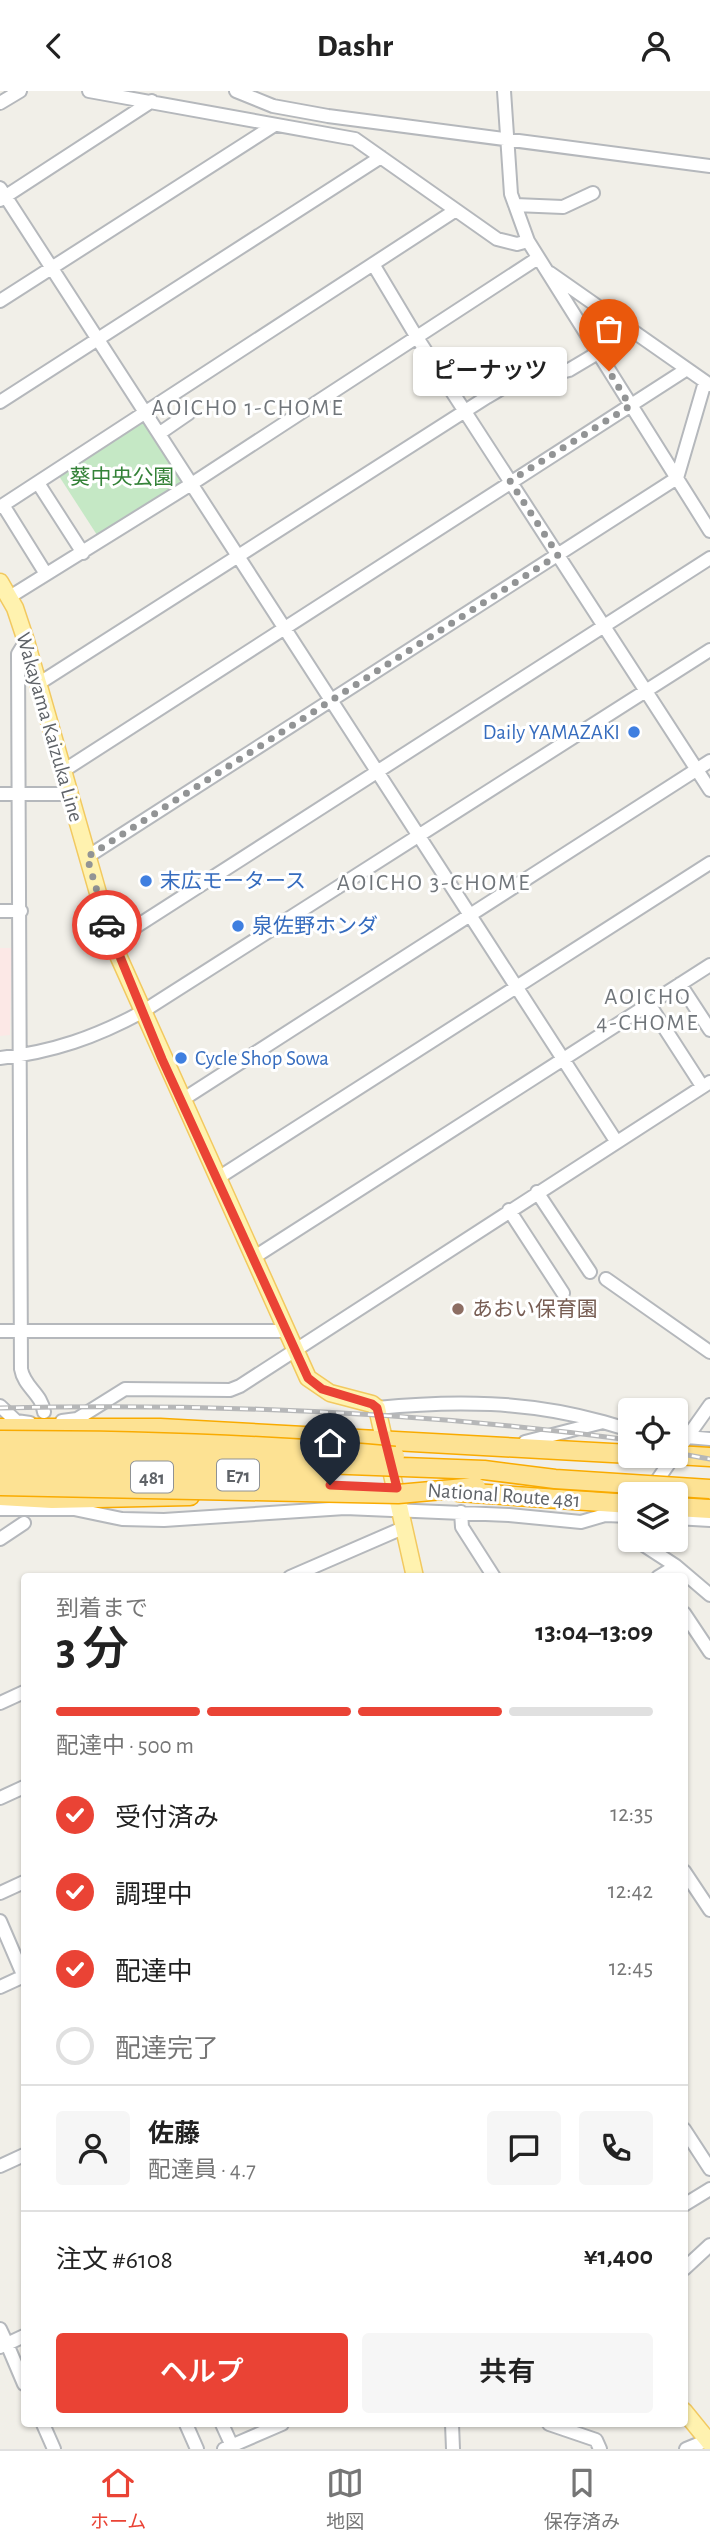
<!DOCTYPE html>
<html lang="ja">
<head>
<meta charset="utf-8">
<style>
  :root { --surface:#fff; --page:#f6f6f6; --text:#222; --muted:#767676; --line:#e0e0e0; --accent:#ea4335 }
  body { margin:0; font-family:"Alegreya Sans","Noto Sans JP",sans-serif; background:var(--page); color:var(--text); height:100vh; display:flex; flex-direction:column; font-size:26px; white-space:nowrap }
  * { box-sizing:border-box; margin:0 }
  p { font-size:23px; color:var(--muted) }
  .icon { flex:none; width:38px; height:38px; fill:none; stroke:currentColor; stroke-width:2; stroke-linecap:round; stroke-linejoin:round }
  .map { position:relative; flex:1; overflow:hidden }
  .drawer { position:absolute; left:21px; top:1482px; width:667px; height:854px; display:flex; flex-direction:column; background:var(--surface); border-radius:7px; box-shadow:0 2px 5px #0004 }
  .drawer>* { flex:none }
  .tools { position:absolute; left:618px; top:1307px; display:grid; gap:14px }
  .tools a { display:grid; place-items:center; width:70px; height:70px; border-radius:7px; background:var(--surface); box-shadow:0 2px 5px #0004; font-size:35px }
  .pin { position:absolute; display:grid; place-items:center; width:60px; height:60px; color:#fff; margin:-72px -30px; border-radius:50% 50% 50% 0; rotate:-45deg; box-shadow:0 0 7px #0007 }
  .pin .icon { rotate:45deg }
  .courier { position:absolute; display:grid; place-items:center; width:70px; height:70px; margin:-35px; border:5px solid #ea4335; border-radius:50%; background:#fff; color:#222; box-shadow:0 2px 9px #0007 }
  .bubble { position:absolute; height:49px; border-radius:7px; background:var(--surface); box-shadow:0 2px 5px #0004; font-size:23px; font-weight:600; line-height:49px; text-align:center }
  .head em { font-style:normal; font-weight:600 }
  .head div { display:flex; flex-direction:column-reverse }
  .head { display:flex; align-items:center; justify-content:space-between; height:119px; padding:0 35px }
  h1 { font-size:46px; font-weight:600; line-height:52px }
  .bar { display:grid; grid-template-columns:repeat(4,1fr); gap:10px 7px; align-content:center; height:84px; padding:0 35px }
  .bar i { height:9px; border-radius:5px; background:var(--line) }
  .bar .current { background:var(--accent) }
  .bar p { grid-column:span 4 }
  .line { display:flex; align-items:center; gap:18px; padding:0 35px; border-top:2px solid var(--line) }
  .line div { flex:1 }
  .round { display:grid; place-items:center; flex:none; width:74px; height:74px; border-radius:7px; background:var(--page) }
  ol { padding:0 35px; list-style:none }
  li { display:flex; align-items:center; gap:21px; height:77px }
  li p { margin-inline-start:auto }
  li .icon { padding:7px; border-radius:50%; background:var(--accent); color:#fff; stroke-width:4 }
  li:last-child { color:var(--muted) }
  li i { width:38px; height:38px; border:4px solid var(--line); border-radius:50% }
  .button { display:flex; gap:14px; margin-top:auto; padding:14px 35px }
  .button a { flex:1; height:80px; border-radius:7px; background:var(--accent); color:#fff; font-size:28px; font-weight:600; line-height:80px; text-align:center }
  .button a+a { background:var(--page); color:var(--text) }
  header { display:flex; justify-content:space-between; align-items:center; height:91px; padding:0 35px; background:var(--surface); font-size:32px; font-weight:600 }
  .menu { display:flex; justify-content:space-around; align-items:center; height:98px; border-top:2px solid var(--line); background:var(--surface); font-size:19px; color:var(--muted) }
  .menu a { display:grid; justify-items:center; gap:4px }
  .menu .current { color:var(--accent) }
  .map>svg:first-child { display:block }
  .medical { fill:#fce8e6 }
  .green { fill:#c5e8c5 }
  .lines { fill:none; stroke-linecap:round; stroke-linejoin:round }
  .minor-casing { stroke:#b5b8bc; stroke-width:16 }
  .major-casing { stroke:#f2c960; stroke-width:19 }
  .highway-casing { stroke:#f9ab00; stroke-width:21 }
  .minor { stroke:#fff; stroke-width:12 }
  .major { stroke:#fff2af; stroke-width:16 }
  .highway { stroke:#fde293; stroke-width:18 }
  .rail-casing { stroke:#b6b7b8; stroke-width:5 }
  .rail { stroke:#fff; stroke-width:2.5; stroke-dasharray:8; stroke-linecap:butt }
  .highway-bridge-casing { stroke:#f9ab00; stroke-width:21; stroke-linecap:butt }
  .highway-bridge { stroke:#fde293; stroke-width:18 }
  .done { stroke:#929495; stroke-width:7; stroke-dasharray:0 12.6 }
  .route { stroke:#ea4335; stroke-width:9 }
  .shop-dot { fill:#3f7fe0; stroke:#fff; stroke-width:2.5 }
  .education-dot { fill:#8d6e63; stroke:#fff; stroke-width:2.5 }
  .labels { text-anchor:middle; stroke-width:6; stroke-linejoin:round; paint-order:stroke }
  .shield { fill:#fff; stroke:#8f9295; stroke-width:2 }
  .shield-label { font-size:19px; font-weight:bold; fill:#5f6368 }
  .park-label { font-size:21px; fill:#348238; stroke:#fff }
  .street-label { font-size:21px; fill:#5f6368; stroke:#fff }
  .shop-label { font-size:21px; fill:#366cbe; stroke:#fff; text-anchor:start }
  .education-label { font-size:21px; fill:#785e54; stroke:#fff; text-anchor:start }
  .neighbourhood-label { font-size:23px; letter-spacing:2px; fill:#70757a; stroke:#fff }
</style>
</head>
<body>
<header><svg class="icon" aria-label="back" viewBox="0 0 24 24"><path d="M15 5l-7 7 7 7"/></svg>Dashr<svg class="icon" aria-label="person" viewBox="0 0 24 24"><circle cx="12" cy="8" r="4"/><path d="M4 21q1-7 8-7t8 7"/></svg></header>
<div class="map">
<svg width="710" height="2358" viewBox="0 0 710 2358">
  <rect width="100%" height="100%" fill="#f1efe8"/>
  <!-- medical -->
  <path class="medical" d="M0,857H12L10,944L0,945Z"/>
  <!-- green -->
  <path class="green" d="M146,325L187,390L99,447L57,382Z"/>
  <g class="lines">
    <!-- minor casing -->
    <g class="minor-casing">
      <path id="minor" d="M89,0L355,48L497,148L517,153L528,150
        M236,0L273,15L328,25L710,75
        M504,0L511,103L528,150L710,440
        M0,12L20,0
        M0,97L616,1050
        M0,109L152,10
        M515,114L563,116L593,102
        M373,173L416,245L710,699
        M550,182L710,294
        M0,210L273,35
        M0,311L381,66
        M160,342L189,322
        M38,392L83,462
        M3,414L46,483
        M0,416L456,119
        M8,507L193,392L538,167
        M26,550L18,563L21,1278C24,1296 42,1303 44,1321
        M38,593L487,306L504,296L569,279L633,241
        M63,680L687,278
        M0,703H68
        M87,766L677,387L705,291
        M0,820H21
        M112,851L710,467
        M680,893L710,939
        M649,913L702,995
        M0,967C53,961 96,946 142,921L710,559
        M182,1009L710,670
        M218,1087L710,772
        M537,1101L590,1181
        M509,1119L563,1202
        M253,1167L710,874
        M606,1188L710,1261
        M0,1240H286
        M0,1315L16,1330L30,1332
        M377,1317C455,1309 528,1310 603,1331
        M62,1330L77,1328L125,1298L230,1299L240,1295L710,991
        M676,1345L710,1348
        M525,1351L603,1331L630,1339
        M676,1362L710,1314
        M647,1404L674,1365
        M0,1418H74L122,1428L164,1429L345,1417L509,1424L581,1431L605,1424L630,1425
        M461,1421L462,1436L494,1486
        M676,1427L710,1429
        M630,1428L626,1433L630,1443
        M0,1448L24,1432
        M636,1449L676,1475L710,1504
        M290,1486L403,1437
        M658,1486L676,1475
        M684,1522L710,1561
        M0,1612L24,1601
        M0,1707L24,1696
        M684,1780L710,1819
        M0,1802L24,1791
        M0,1830L24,1886
        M0,1896L24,1885
        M684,2038L710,2078
        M0,2075L24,2064
        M684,2114L710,2098
        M684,2178L710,2154
        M0,2238L7,2253L0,2256
        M24,2245L7,2253L24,2293
        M43,2333L54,2358
        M186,2333L197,2358
        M222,2333L232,2355
        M452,2333L453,2358
        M549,2333L596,2349L600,2358
        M224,2358L282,2333
        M686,2358L708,2349"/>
    </g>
    <!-- major casing -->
    <g class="major-casing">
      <path id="major" d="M0,491L15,517L26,550L112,851L308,1287L330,1302L372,1313L377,1317L415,1486
        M684,2320L710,2352"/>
    </g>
    <!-- highway casing -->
    <g class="highway-casing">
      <path id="highway" d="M0,1337H160L630,1363
        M676,1364L710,1366
        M459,1401L630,1413
        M0,1405L52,1408L190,1405
        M676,1416L710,1418"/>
    </g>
    <!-- minor -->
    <use href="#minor" class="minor"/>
    <!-- major -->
    <use href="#major" class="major"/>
    <!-- highway -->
    <use href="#highway" class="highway"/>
    <!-- rail casing -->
    <g class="rail-casing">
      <path id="rail" d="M0,1317C210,1312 422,1321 630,1349
        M676,1362L710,1368"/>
    </g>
    <!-- rail -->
    <use href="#rail" class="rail"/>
    <!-- highway-bridge casing -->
    <g class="highway-bridge-casing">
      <path id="highway-bridge" d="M0,1349C132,1349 264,1353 395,1365
        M0,1365L135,1366L484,1379L555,1388L710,1398
        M0,1379L319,1388
        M0,1395L398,1403L476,1396"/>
    </g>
    <!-- highway-bridge -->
    <use href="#highway-bridge" class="highway-bridge"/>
  </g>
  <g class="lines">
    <!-- done -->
    <path class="done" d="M107,834L87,766L558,464L510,390L630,315L609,280"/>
    <!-- route -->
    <path class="route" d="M107,834L162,968L308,1287L322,1298L372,1313L377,1317L397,1397L330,1394"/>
  </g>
  <!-- markers -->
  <g class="shop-dot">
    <circle cx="634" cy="641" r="7"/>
    <circle cx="146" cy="790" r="7"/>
    <circle cx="238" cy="835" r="7"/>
    <circle cx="181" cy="967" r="7"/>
  </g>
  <circle class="education-dot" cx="458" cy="1218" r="7"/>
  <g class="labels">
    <!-- shield labels -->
    <g class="shield">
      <rect x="217" y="1368.5" width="42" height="31" rx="5"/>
      <rect x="131" y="1370.5" width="42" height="31" rx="5"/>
    </g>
    <g class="shield-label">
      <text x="238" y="1391">E71</text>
      <text x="152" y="1393">481</text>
    </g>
    <!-- park labels -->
    <g class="park-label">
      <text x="122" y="393">葵中央公園</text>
    </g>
    <!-- street labels -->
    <g class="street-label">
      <text transform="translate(50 636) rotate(74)" y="7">Wakayama Kaizuka Line</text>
      <text transform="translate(504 1404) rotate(4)" y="7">National Route 481</text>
    </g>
    <!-- shop labels -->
    <g class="shop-label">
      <text x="620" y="648" text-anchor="end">Daily YAMAZAKI</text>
      <text x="160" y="797">末広モータース</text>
      <text x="252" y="842">泉佐野ホンダ</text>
      <text x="195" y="974">Cycle Shop Sowa</text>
    </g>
    <!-- education labels -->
    <g class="education-label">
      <text x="472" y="1225">あおい保育園</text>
    </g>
    <!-- neighbourhood labels -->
    <g class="neighbourhood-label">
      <text x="248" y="324">AOICHO 1-CHOME</text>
      <text x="434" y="799">AOICHO 3-CHOME</text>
      <text x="648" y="913">AOICHO<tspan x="648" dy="26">4-CHOME</tspan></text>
    </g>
  </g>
</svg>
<div class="tools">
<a><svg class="icon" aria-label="locate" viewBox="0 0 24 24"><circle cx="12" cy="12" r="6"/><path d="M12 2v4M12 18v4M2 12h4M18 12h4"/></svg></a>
<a><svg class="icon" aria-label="layers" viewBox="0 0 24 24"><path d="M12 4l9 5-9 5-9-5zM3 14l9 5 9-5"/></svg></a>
</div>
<div class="pin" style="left:609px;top:280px;background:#ea580c"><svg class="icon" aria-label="bag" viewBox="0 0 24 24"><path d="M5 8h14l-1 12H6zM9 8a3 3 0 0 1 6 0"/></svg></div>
<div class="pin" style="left:330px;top:1394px;background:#1f2937"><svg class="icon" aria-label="home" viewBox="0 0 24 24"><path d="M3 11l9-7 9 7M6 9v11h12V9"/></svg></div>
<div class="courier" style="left:107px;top:834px"><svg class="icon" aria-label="car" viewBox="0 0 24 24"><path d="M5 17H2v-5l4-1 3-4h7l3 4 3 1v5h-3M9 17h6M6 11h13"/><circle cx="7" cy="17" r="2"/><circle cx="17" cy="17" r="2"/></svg></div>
<div class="bubble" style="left:413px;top:256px;width:154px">ピーナッツ</div>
<section class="drawer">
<div class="head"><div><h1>3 分</h1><p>到着まで</p></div><em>13:04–13:09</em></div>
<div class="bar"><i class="current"></i><i class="current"></i><i class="current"></i><i></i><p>配達中 · 500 m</p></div>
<ol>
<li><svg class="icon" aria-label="check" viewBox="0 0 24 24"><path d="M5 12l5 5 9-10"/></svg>受付済み<p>12:35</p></li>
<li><svg class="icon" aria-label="check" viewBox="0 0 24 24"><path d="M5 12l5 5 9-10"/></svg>調理中<p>12:42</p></li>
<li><svg class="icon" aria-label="check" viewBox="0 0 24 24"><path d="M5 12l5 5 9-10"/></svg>配達中<p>12:45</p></li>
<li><i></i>配達完了</li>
</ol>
<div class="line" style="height:126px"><a class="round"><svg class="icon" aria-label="person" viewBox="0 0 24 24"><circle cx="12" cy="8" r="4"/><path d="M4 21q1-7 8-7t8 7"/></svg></a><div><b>佐藤</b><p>配達員 · 4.7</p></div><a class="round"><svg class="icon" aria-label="chat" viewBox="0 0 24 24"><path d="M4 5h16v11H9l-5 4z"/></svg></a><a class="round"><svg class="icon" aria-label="phone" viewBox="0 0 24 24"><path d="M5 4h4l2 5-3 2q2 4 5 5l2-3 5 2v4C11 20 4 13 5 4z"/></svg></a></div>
<div class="line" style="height:91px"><div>注文 #6108</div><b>¥1,400</b></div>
<div class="button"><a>ヘルプ</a><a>共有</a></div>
</section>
</div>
<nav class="menu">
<a class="current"><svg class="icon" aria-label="home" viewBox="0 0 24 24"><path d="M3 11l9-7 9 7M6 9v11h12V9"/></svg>ホーム</a>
<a><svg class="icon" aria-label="map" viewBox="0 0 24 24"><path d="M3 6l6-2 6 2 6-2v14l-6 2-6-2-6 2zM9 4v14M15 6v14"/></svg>地図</a>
<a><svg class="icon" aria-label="saved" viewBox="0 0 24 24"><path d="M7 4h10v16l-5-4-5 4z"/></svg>保存済み</a>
</nav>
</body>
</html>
